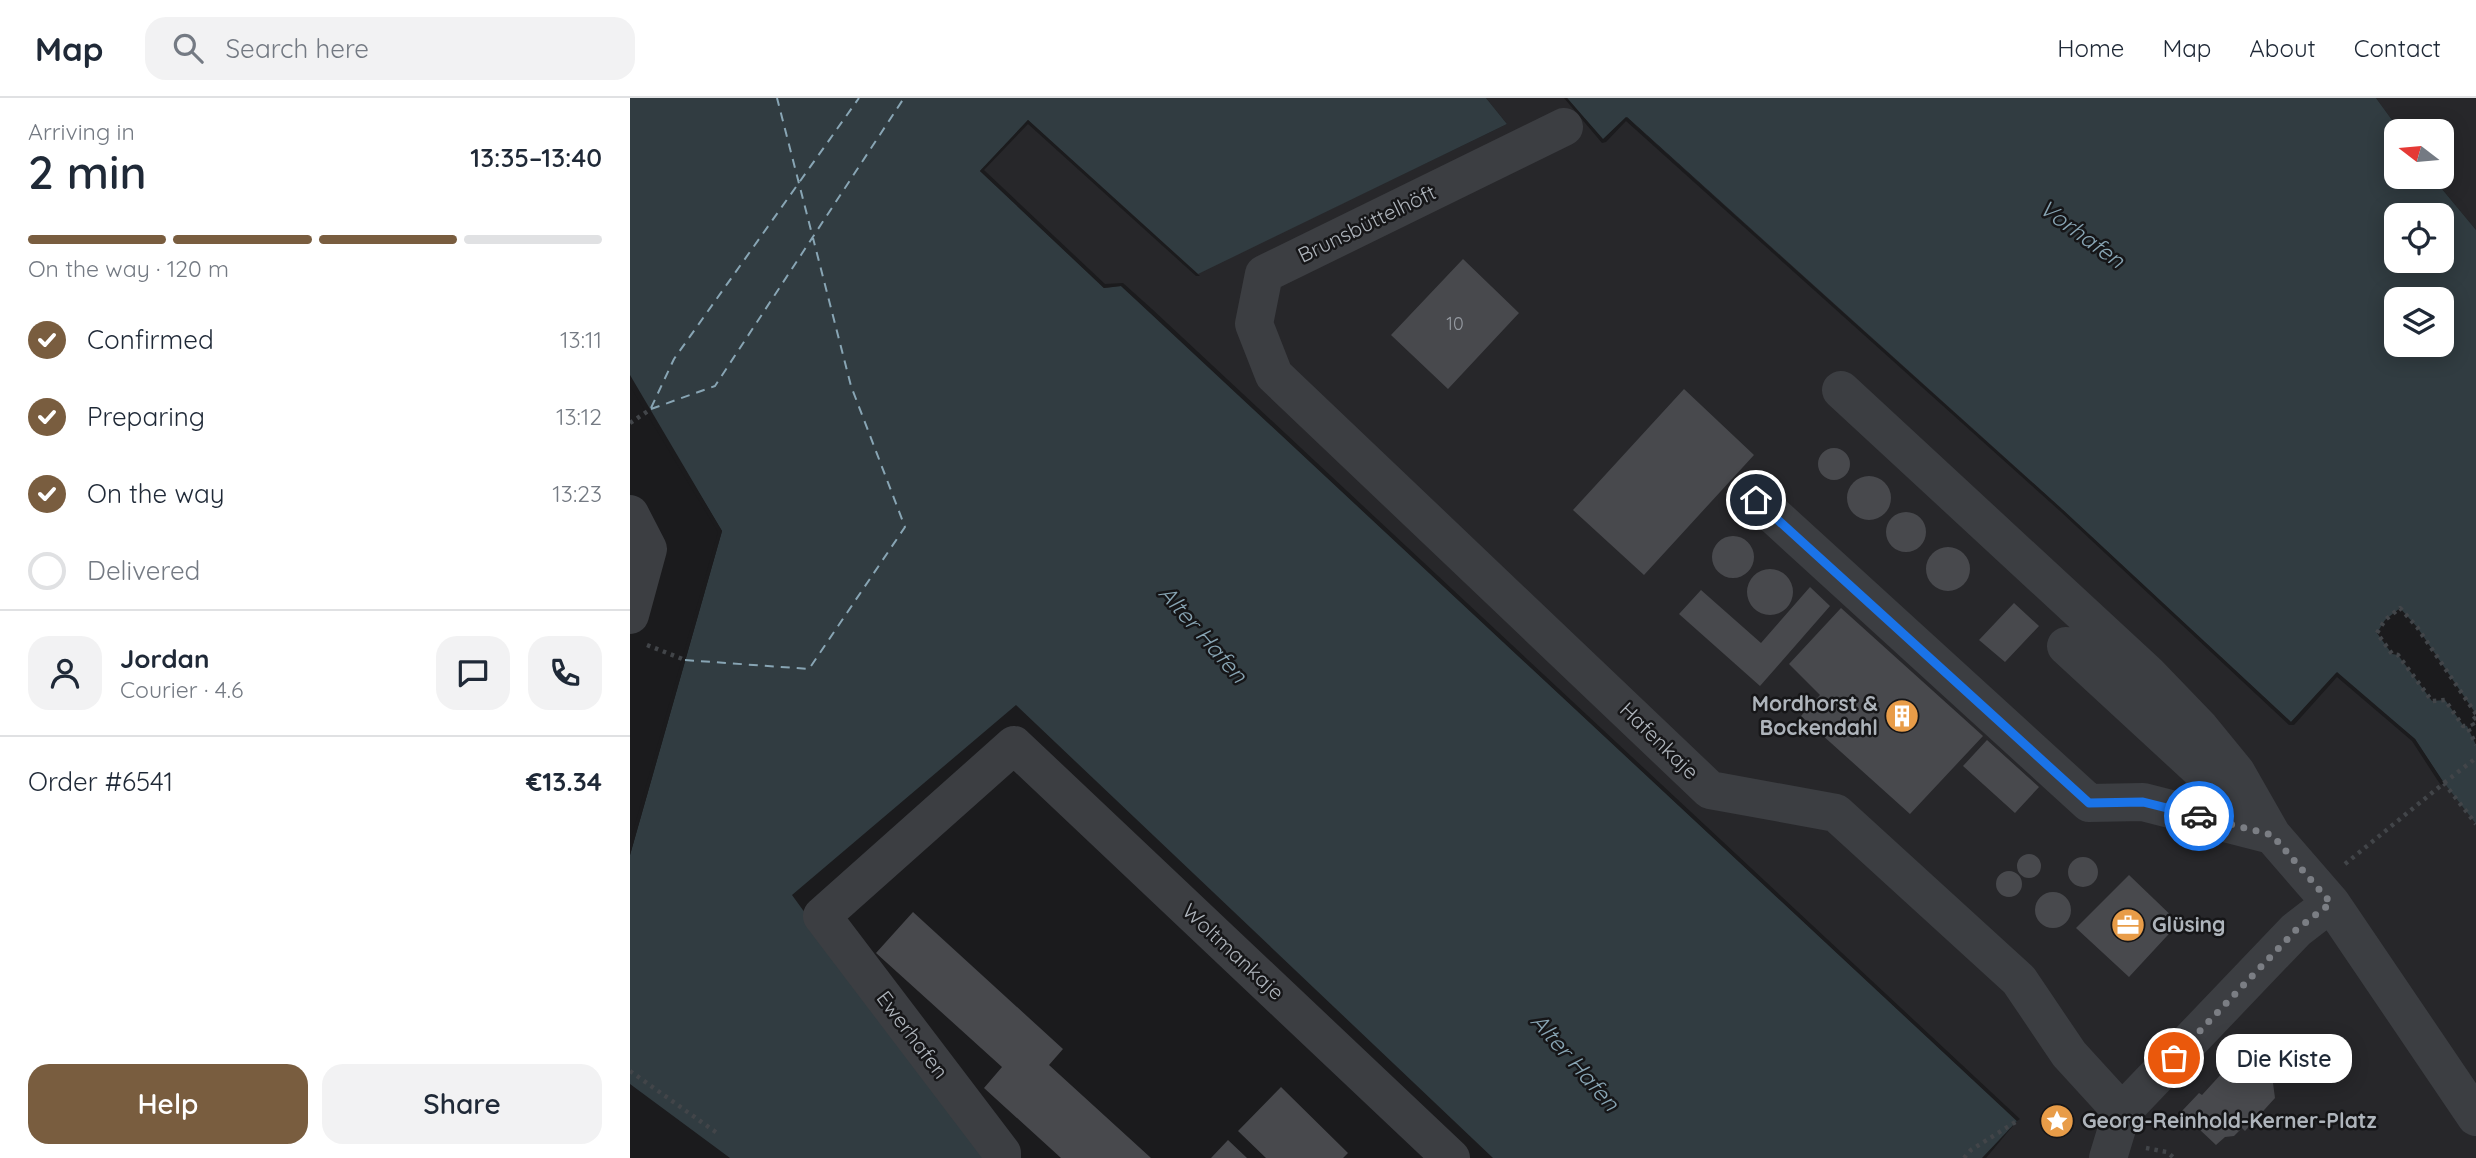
<!DOCTYPE html>
<html lang="en">
<head>
<meta charset="utf-8">
<style>
  :root { --surface:#fff; --page:#f2f2f3; --text:#1f2937; --muted:#747a83; --line:#e0e1e3; --accent:#795d3f }
  body { margin:0; font-family:Quicksand,sans-serif; background:var(--page); color:var(--text); height:100vh; display:flex; flex-direction:column; font-size:26px; white-space:nowrap }
  * { box-sizing:border-box; margin:0 }
  p { font-size:23px; color:var(--muted) }
  .icon { flex:none; width:38px; height:38px; fill:none; stroke:currentColor; stroke-width:2; stroke-linecap:round; stroke-linejoin:round }
  .map { position:relative; flex:1; overflow:hidden }
  .details { display:flex; flex-direction:column; background:var(--surface); width:630px }
  .details>* { flex:none }
  .needle { width:46px; rotate:286deg }
  .controls { position:absolute; left:1754px; top:21px; display:grid; gap:14px }
  .controls a { display:grid; place-items:center; width:70px; height:70px; border-radius:14px; background:var(--surface); box-shadow:0 4px 18px #0003; font-size:35px }
  .pin { position:absolute; display:grid; place-items:center; width:60px; height:60px; color:#fff; margin:-30px; border:4px solid #fff; border-radius:50%; box-shadow:0 2px 7px #0007 }
  .courier { position:absolute; display:grid; place-items:center; width:70px; height:70px; margin:-35px; border:5px solid #1a73e8; border-radius:50%; background:#fff; color:#222; box-shadow:0 2px 9px #0007 }
  .bubble { position:absolute; height:49px; border-radius:21px; background:var(--surface); box-shadow:0 4px 18px #0003; font-size:23px; font-weight:600; line-height:49px; text-align:center }
  .head em { font-style:normal; font-weight:600 }
  .head div { display:flex; flex-direction:column-reverse }
  .head { display:flex; align-items:center; justify-content:space-between; height:119px; padding:0 28px }
  h1 { font-size:46px; font-weight:600; line-height:52px }
  .bar { display:grid; grid-template-columns:repeat(4,1fr); gap:10px 7px; align-content:center; height:84px; padding:0 28px }
  .bar i { height:9px; border-radius:5px; background:var(--line) }
  .bar .current { background:var(--accent) }
  .bar p { grid-column:span 4 }
  .line { display:flex; align-items:center; gap:18px; padding:0 28px; border-top:2px solid var(--line) }
  .line div { flex:1 }
  .round { display:grid; place-items:center; flex:none; width:74px; height:74px; border-radius:21px; background:var(--page) }
  ol { padding:0 28px; list-style:none }
  li { display:flex; align-items:center; gap:21px; height:77px }
  li p { margin-inline-start:auto }
  li .icon { padding:7px; border-radius:50%; background:var(--accent); color:#fff; stroke-width:4 }
  li:last-child { color:var(--muted) }
  li i { width:38px; height:38px; border:4px solid var(--line); border-radius:50% }
  .action { display:flex; gap:14px; margin-top:auto; padding:14px 28px }
  .action a { flex:1; height:80px; border-radius:21px; background:var(--accent); color:#fff; font-size:28px; font-weight:600; line-height:80px; text-align:center }
  .action a+a { background:var(--page); color:var(--text) }
  header { display:flex; align-items:center; gap:42px; box-sizing:border-box; height:98px; padding:0 35px; background:var(--surface); border-bottom:2px solid var(--line) }
  header strong { font-size:33px }
  nav { display:flex; gap:38px; margin-inline-start:auto; font-size:24px }
  .search { width:490px; height:63px; background:var(--page); display:flex; align-items:center; gap:18px; box-sizing:border-box; padding:0 24px; border-radius:21px; color:var(--muted); font-size:26px }
  main { display:flex; flex:1; min-height:0 }
  .map>svg:first-child { display:block }
  .built { fill:#27272a }
  .water { fill:#313c41; fill-rule:evenodd }
  .pier { fill:#1b1b1d }
  .lines { fill:none; stroke-linecap:round; stroke-linejoin:round }
  .ferry { stroke:#88a5b4; stroke-width:2; stroke-dasharray:9 7; stroke-linecap:butt }
  .building { fill:#48494d }
  .path { stroke:#424549; stroke-width:4.5; stroke-dasharray:3.5 5; stroke-linecap:butt }
  .minor { stroke:#3c3e42; stroke-width:38 }
  .done { stroke:#7b7e84; stroke-width:7; stroke-dasharray:0 12.6 }
  .route { stroke:#1a73e8; stroke-width:9 }
  .labels { text-anchor:middle; stroke-width:5; stroke-linejoin:round; paint-order:stroke }
  .number-label { font-size:18px; fill:#9499a0 }
  .street-label { font-size:21px; fill:#aeb4bb; stroke:#161618 }
  .poi-label { font-size:21px; font-weight:bold; fill:#aeb4bb; stroke:#161618; text-anchor:start }
  .water-label { font-size:23px; font-style:italic; fill:#88a5b4; stroke:#161618 }
</style>
</head>
<body>
<header>
<strong>Map</strong>
<div class="search"><svg class="icon" aria-label="search" viewBox="0 0 24 24"><circle cx="10" cy="10" r="6"/><path d="M15 15l6 6"/></svg>Search here</div>
<nav><a>Home</a><a>Map</a><a>About</a><a>Contact</a></nav>
</header>
<main>
<section class="details">
<div class="head"><div><h1>2 min</h1><p>Arriving in</p></div><em>13:35–13:40</em></div>
<div class="bar"><i class="current"></i><i class="current"></i><i class="current"></i><i></i><p>On the way · 120 m</p></div>
<ol>
<li><svg class="icon" aria-label="check" viewBox="0 0 24 24"><path d="M5 12l5 5 9-10"/></svg>Confirmed<p>13:11</p></li>
<li><svg class="icon" aria-label="check" viewBox="0 0 24 24"><path d="M5 12l5 5 9-10"/></svg>Preparing<p>13:12</p></li>
<li><svg class="icon" aria-label="check" viewBox="0 0 24 24"><path d="M5 12l5 5 9-10"/></svg>On the way<p>13:23</p></li>
<li><i></i>Delivered</li>
</ol>
<div class="line" style="height:126px"><a class="round"><svg class="icon" aria-label="person" viewBox="0 0 24 24"><circle cx="12" cy="8" r="4"/><path d="M4 21q1-7 8-7t8 7"/></svg></a><div><b>Jordan</b><p>Courier · 4.6</p></div><a class="round"><svg class="icon" aria-label="chat" viewBox="0 0 24 24"><path d="M4 5h16v11H9l-5 4z"/></svg></a><a class="round"><svg class="icon" aria-label="phone" viewBox="0 0 24 24"><path d="M5 4h4l2 5-3 2q2 4 5 5l2-3 5 2v4C11 20 4 13 5 4z"/></svg></a></div>
<div class="line" style="height:91px"><div>Order #6541</div><b>€13.34</b></div>
<div class="action"><a>Help</a><a>Share</a></div>
</section>
<div class="map">
<svg width="1846" height="1060" viewBox="0 0 1846 1060">
  <rect width="100%" height="100%" fill="#1b1b1d"/>
  <!-- built -->
  <path class="built" d="M856,0H937L973,42L996,19L1328,316L1707,574L1785,641L1811,681L1846,726V1060H1356L1387,1023L474,190L350,73L398,22L568,175L877,26Z
    M1746,0H1846V132L1802,79H1811V33H1770Z"/>
  <!-- water -->
  <path class="water" d="M0,0H856L877,26L568,176L398,22L350,73L474,190L491,188L520,214L1387,1023L1352,1060H863L386,607L162,797L353,1060H100L0,986V757L92,433L0,281Z
    M937,0H1746L1770,33H1766V79H1802L1846,132V616L1787,529L1770,510L1755,522L1747,535L1762,556L1768,557L1802,603L1815,602L1833,627L1837,628L1846,647V726L1811,681L1785,641L1706,575L1661,624L1433,412L997,19L973,42ZM1766,117H1811V163H1766ZM1766,201H1811V247H1766Z"/>
  <!-- pier -->
  <path class="pier" d="M934,0H937L973,41L996,19L1433,412L1661,624L1707,574L1785,641L1814,685L1811,687L1808,683L1782,643L1707,579L1664,627H1659L1431,414L996,23L976,44L972,45Z
    M398,22L570,178H566L398,26L354,72L475,186L493,185L522,211L1390,1021L1387,1023L491,188L474,190L350,73Z
    M0,277L92,433L0,757V744L88,434L0,288Z"/>
  <g class="lines">
    <!-- ferry -->
    <path class="ferry" d="M21,310L44,261L229,0
      M21,311L85,288L274,0
      M55,562L179,571L275,429L221,288L147,0"/>
  </g>
  <!-- building -->
  <path class="building" d="M833,161L889,215L818,291L761,237Z
    M1054,291L1124,357L1014,477L943,412Z
    M1188 366a16 16 0 1 1 32 0a16 16 0 1 1-32 0Z
    M1217 400a22 22 0 1 1 44 0a22 22 0 1 1-44 0Z
    M1256 434a20 20 0 1 1 40 0a20 20 0 1 1-40 0Z
    M1082 459a21 21 0 1 1 42 0a21 21 0 1 1-42 0Z
    M1296 471a22 22 0 1 1 44 0a22 22 0 1 1-44 0Z
    M1117 494a23 23 0 1 1 46 0a23 23 0 1 1-46 0Z
    M1180,489L1200,508L1130,588L1049,516L1071,492L1131,545Z
    M1384,505L1409,528L1375,564L1349,542Z
    M1211,510L1353,638L1280,716L1171,618L1190,597L1159,566Z
    M1357,642L1409,689L1385,715L1333,668Z
    M1387 768a12 12 0 1 1 24 0a12 12 0 1 1-24 0Z
    M1438 774a15 15 0 1 1 30 0a15 15 0 1 1-30 0Z
    M1366 786a13 13 0 1 1 26 0a13 13 0 1 1-26 0Z
    M1499,777L1549,825L1499,879L1446,830Z
    M1405 812a18 18 0 1 1 36 0a18 18 0 1 1-36 0Z
    M283,814L433,951L419,967L521,1060H431L354,990L372,969L246,855Z
    M1604,957L1616,958V962L1623,967L1625,973L1631,967L1644,980L1643,985L1645,1000L1615,1033L1612,1030L1604,1038L1595,1039L1586,1047L1551,1014L1569,995L1572,997L1604,962Z
    M651,989L718,1055L713,1060H636L608,1033Z
    M598,1042L617,1060H581Z"/>
  <g class="lines">
    <!-- path -->
    <path class="path" d="M0,325L21,311
      M17,547L55,562
      M1846,616L1787,529L1770,510L1755,522L1747,535L1762,556L1768,557L1802,603L1815,602L1833,628H1837L1846,647
      M1846,619L1841,623L1846,632
      M1814,685L1846,660
      M1715,766L1814,685L1846,726
      M0,973L87,1035
      M1516,1050L1537,1054L1544,1060
      M1334,1060L1341,1052L1387,1023"/>
    <!-- minor -->
    <path class="minor" d="M934,29L634,176L624,226L644,277L1080,692L1206,715L1389,882L1439,956L1492,1014
      M1211,292L1518,576L1570,630L1606,674L1642,737
      M1127,402L1459,705L1513,704L1642,737L1701,805L1846,1019
      M0,416L18,451L0,517
      M1436,548L1604,703
      M372,1060V1055L192,818L384,647L821,1060
      M1478,1060L1492,1014L1666,832L1701,805"/>
  </g>
  <g class="lines">
    <!-- done -->
    <path class="done" d="M1544,960L1666,832L1701,805L1642,737L1569,718"/>
    <!-- route -->
    <path class="route" d="M1126,402L1459,705L1513,704L1569,718"/>
  </g>
  <!-- icons -->
  <defs>
    <g id="building-disc" transform="scale(1.75)"><circle r="9.5" fill="#e89c48" stroke="#161618"/><path d="M-4-6H4V6H1V3H-1V6H-4ZM-2.5-4.3h1.7v1.8h-1.7ZM.8-4.3h1.7v1.8H.8ZM-2.5-1h1.7V.8h-1.7ZM.8-1h1.7V.8H.8Z" fill="#fff"/></g>
    <g id="office-disc" transform="scale(1.75)"><circle r="9.5" fill="#e89c48" stroke="#161618"/><path d="M-6-3h4V-5.5h4V-3h4V5H-6ZM-1-4.5V-3h2v-1.5ZM-6 0V1H6V0Z" fill="#fff"/></g>
    <g id="sight-disc" transform="scale(1.75)"><circle r="9.5" fill="#e89c48" stroke="#161618"/><path d="M0-6L1.8-2.2L6-1.7L2.9 1.2L3.7 5.4L0 3.3L-3.7 5.4L-2.9 1.2L-6-1.7L-1.8-2.2Z" fill="#fff"/></g>
  </defs>
  <g fill-rule="evenodd">
    <use href="#building-disc" x="1272" y="618"/>
    <use href="#office-disc" x="1498" y="827"/>
    <use href="#sight-disc" x="1427" y="1023"/>
  </g>
  <g class="labels">
    <!-- number labels -->
    <g class="number-label">
      <text x="825" y="232">10</text>
    </g>
    <!-- street labels -->
    <g class="street-label">
      <text transform="translate(737 126) rotate(-26)" y="7">Brunsbüttelhöft</text>
      <text transform="translate(1029 643) rotate(44)" y="7">Hafenkaje</text>
      <text transform="translate(603 854) rotate(43)" y="7">Woltmankaje</text>
      <text transform="translate(282 937) rotate(53)" y="7">Ewerhafen</text>
    </g>
    <!-- poi labels -->
    <g class="poi-label">
      <text x="1248" y="613" text-anchor="end">Mordhorst &amp;<tspan x="1248" dy="24">Bockendahl</tspan></text>
      <text x="1522" y="834">Glüsing</text>
      <text x="1452" y="1030">Georg-Reinhold-Kerner-Platz</text>
    </g>
    <!-- water labels -->
    <g class="water-label">
      <text transform="translate(1452 136) rotate(36)" y="8">Vorhafen</text>
      <text transform="translate(573 536) rotate(49)" y="8">Alter Hafen</text>
      <text transform="translate(945 964) rotate(49)" y="8">Alter Hafen</text>
    </g>
  </g>
</svg>
<div class="controls">
<a><svg class="needle" viewBox="-14 -14 28 28"><path d="M0-13l5 13h-10z" fill="#e53935"/><path d="M0 13l5-13h-10z" fill="#747a83"/></svg></a>
<a><svg class="icon" aria-label="locate" viewBox="0 0 24 24"><circle cx="12" cy="12" r="6"/><path d="M12 2v4M12 18v4M2 12h4M18 12h4"/></svg></a>
<a><svg class="icon" aria-label="layers" viewBox="0 0 24 24"><path d="M12 4l9 5-9 5-9-5zM3 14l9 5 9-5"/></svg></a>
</div>
<div class="pin" style="left:1544px;top:960px;background:#ea580c"><svg class="icon" aria-label="bag" viewBox="0 0 24 24"><path d="M5 8h14l-1 12H6zM9 8a3 3 0 0 1 6 0"/></svg></div>
<div class="pin" style="left:1126px;top:402px;background:#1f2937"><svg class="icon" aria-label="home" viewBox="0 0 24 24"><path d="M3 11l9-7 9 7M6 9v11h12V9"/></svg></div>
<div class="courier" style="left:1569px;top:718px"><svg class="icon" aria-label="car" viewBox="0 0 24 24"><path d="M5 17H2v-5l4-1 3-4h7l3 4 3 1v5h-3M9 17h6M6 11h13"/><circle cx="7" cy="17" r="2"/><circle cx="17" cy="17" r="2"/></svg></div>
<div class="bubble" style="left:1586px;top:936px;width:136px">Die Kiste</div>
</div>
</main>
</body>
</html>
